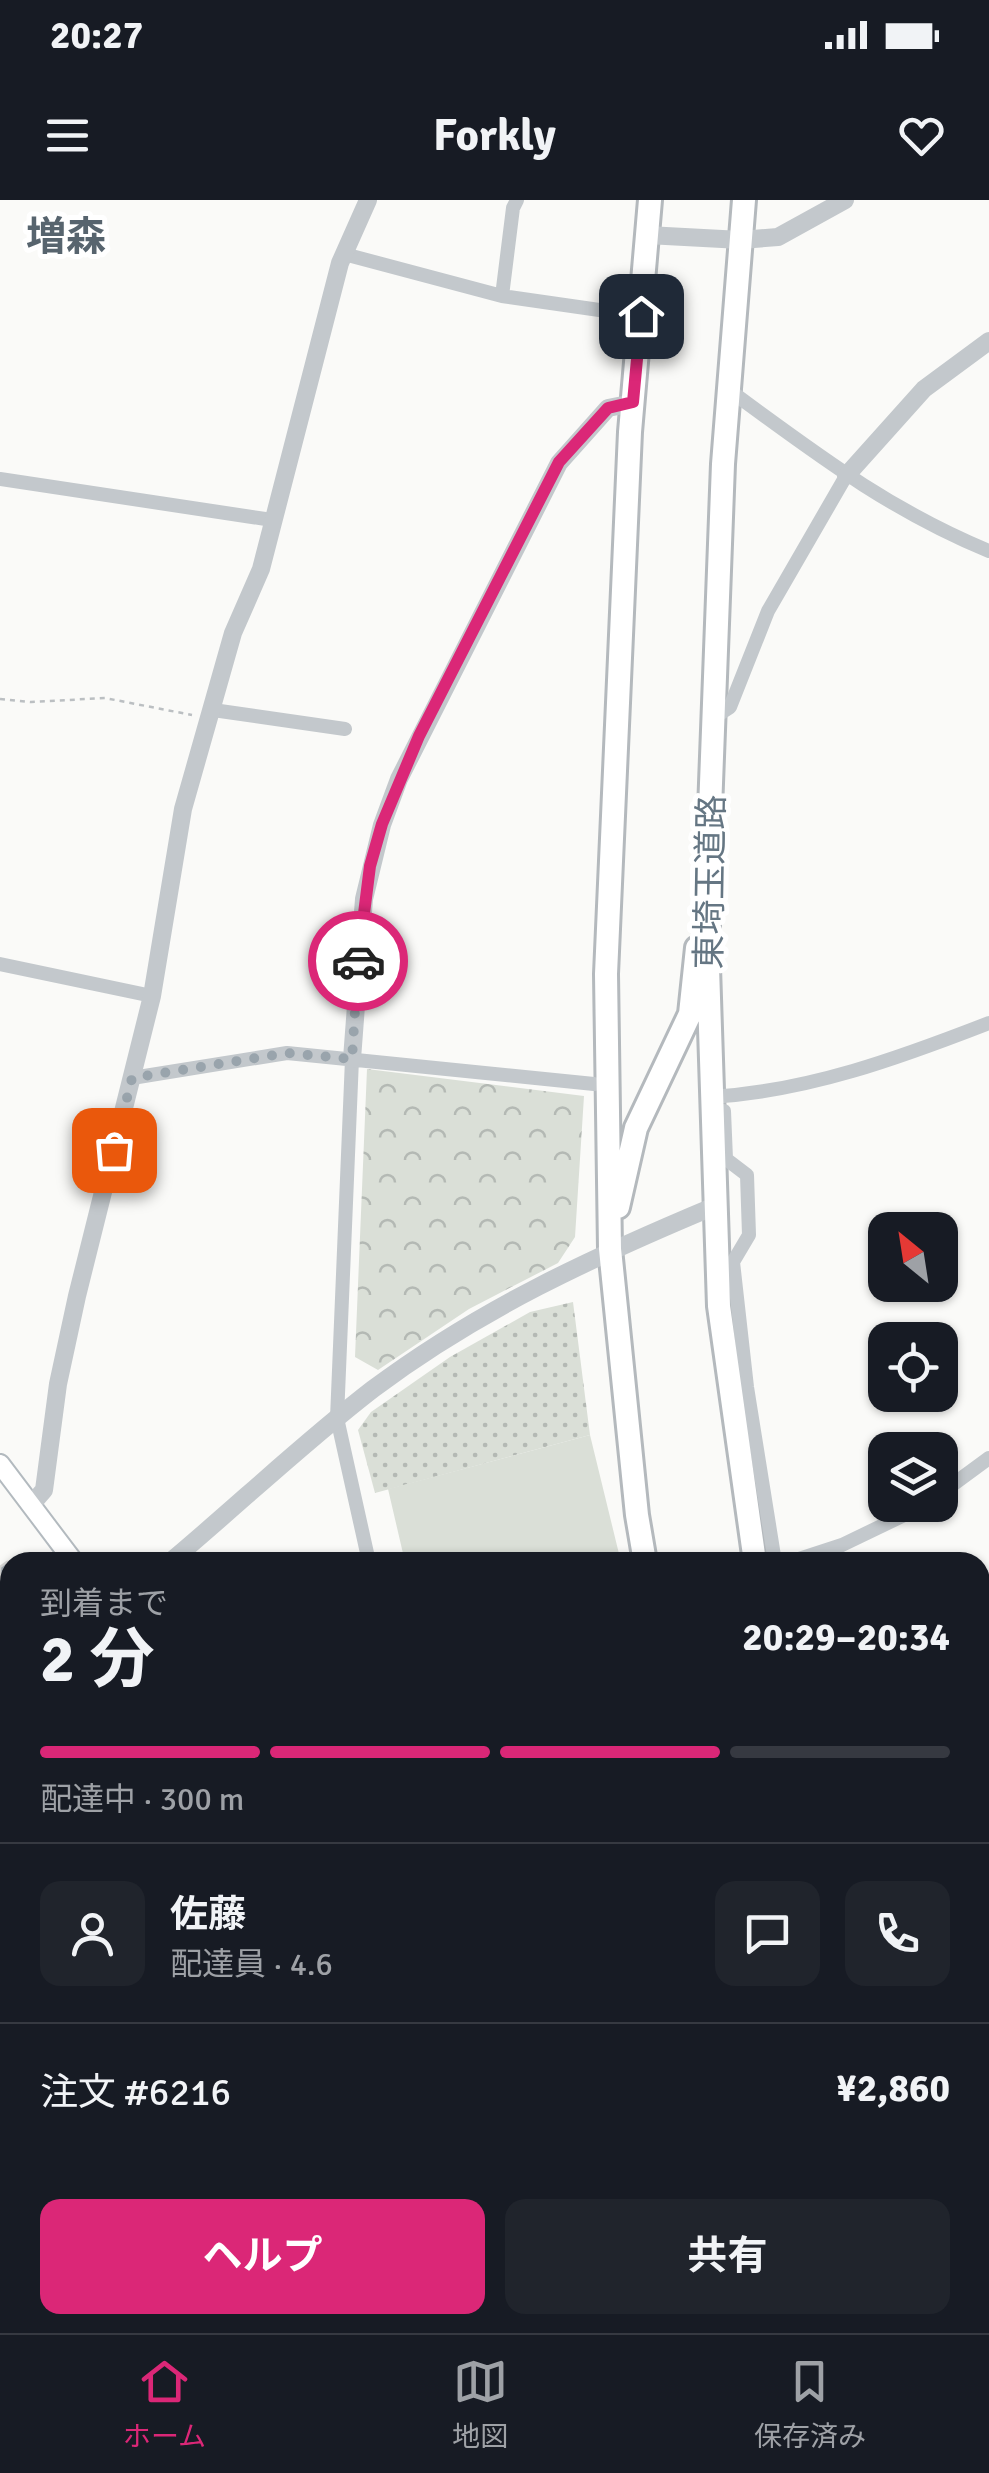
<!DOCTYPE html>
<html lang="ja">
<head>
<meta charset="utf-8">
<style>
  :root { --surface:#171b24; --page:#20242c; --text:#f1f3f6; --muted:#9ea1a6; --line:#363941; --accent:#db2777 }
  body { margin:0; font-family:Signika,"Noto Sans JP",sans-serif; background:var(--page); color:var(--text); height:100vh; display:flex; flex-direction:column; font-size:38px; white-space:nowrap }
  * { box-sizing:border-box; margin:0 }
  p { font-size:32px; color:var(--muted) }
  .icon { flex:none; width:55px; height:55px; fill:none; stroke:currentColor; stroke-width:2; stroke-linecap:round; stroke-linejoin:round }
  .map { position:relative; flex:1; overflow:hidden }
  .side { position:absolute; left:0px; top:1352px; width:990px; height:782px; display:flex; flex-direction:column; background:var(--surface); border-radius:30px 30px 0 0; box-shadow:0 2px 8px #0004 }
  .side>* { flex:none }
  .needle { width:65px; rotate:330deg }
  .tools { position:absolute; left:868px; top:1012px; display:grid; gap:20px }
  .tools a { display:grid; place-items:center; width:90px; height:90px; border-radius:20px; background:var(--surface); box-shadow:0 2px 8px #0004; font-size:50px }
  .pin { position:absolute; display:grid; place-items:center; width:85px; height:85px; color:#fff; margin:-42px; border-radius:20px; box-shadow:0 5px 15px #0006 }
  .courier { position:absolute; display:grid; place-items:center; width:100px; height:100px; margin:-50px; border:8px solid #db2777; border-radius:50%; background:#fff; color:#222; box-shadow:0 2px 12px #0007 }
  .overview em { font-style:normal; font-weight:700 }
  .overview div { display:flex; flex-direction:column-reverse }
  .overview { display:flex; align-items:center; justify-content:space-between; height:170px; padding:0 40px }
  h1 { font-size:65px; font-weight:700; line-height:75px }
  .bar { display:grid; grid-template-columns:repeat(4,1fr); gap:15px 10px; align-content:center; height:120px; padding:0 40px }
  .bar i { height:12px; border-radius:8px; background:var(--line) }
  .bar .active { background:var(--accent) }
  .bar p { grid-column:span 4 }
  .line { display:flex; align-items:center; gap:25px; padding:0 40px; border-top:2px solid var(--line) }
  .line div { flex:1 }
  .round { display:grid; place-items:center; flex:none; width:105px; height:105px; border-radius:20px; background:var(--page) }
  .primary-button { display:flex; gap:20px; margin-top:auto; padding:20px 40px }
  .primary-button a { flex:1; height:115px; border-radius:20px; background:var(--accent); color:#fff; font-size:40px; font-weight:700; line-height:115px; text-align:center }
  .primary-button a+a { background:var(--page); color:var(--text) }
  .status { display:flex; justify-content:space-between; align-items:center; height:70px; padding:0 50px; background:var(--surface); direction:ltr }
  .status svg { height:28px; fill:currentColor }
  header { display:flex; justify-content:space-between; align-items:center; height:130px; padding:0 40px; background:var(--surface); font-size:45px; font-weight:700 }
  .tabs { display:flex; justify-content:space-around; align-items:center; height:140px; border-top:2px solid var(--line); background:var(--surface); font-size:28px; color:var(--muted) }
  .tabs a { display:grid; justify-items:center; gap:5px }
  .tabs .active { color:var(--accent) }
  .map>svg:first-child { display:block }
  .grass { fill:url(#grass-dots) }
  .park { fill:url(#park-crowns) }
  .pitch { fill:#dadfd7 }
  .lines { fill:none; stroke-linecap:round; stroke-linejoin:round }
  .stream { stroke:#bbc7cb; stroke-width:5 }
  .building { fill:url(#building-hatch); stroke:#dcdcda; stroke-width:2.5 }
  .secondary-casing { stroke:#b3babf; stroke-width:22 }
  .trunk-casing { stroke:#b4b9bd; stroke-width:28 }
  .path { stroke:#bbbfc2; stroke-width:2.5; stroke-dasharray:5 5; stroke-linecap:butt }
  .minor { stroke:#c3c8cc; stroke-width:14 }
  .tertiary { stroke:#c3c8cc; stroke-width:18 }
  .secondary { stroke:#fff; stroke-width:18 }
  .trunk { stroke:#fff; stroke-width:22 }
  .done { stroke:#99a4ac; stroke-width:10; stroke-dasharray:0 18 }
  .route { stroke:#db2777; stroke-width:12 }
  .labels { text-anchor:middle; stroke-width:10; stroke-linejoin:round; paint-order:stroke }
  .street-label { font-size:35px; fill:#657683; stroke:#fff }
  .quarter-label { font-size:40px; font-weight:bold; fill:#57646e; stroke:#fff }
</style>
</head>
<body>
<div class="status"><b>20:27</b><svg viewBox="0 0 49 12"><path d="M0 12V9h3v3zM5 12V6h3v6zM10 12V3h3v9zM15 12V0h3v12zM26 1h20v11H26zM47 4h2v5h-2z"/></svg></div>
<header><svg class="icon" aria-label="menu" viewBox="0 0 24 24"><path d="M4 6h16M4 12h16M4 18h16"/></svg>Forkly<svg class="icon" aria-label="heart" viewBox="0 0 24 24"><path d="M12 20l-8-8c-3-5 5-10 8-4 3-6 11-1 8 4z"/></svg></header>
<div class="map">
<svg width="989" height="2133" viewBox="0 0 989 2133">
  <defs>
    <pattern id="grass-dots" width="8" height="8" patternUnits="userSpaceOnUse" patternTransform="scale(2.5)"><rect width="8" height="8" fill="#dadfd7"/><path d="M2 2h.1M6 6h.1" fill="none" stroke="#b4b9b4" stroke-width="1.8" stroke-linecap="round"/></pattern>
    <pattern id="park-crowns" width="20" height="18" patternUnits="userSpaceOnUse" patternTransform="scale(2.5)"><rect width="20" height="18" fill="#dadfd7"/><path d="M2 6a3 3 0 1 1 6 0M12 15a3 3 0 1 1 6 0" fill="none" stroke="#b4b9b4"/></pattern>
    <pattern id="building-hatch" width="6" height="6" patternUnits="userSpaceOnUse" patternTransform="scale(2.5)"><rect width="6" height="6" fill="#aab3b9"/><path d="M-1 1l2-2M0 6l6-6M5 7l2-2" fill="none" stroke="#8e969c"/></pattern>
  </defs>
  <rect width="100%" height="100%" fill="#fafaf8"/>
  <!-- grass -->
  <path class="grass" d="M573,1102L590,1235L375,1293L358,1230L371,1212L450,1157L530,1112Z"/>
  <!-- park -->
  <path class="park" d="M367,869L584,896L575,1037L558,1063L469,1109L378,1170L355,1157Z"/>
  <!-- pitch -->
  <path class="pitch" d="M590,1235L621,1362H405L388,1289Z
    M980,1727L989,1730V1914L980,1913Z"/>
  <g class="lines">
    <!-- stream -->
    <path class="stream" d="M0,1842H10
      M980,1981L989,1983"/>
  </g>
  <!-- building -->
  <path class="building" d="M7,1362L10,1366V1392L0,1400V1367Z"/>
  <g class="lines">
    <!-- secondary casing -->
    <g class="secondary-casing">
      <path id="secondary" d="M0,1264L74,1362"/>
    </g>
    <!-- trunk casing -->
    <g class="trunk-casing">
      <path id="trunk" d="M744,0L723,264L708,663V767L719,1106L755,1362
        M618,1007L636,928L690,814L697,748
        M645,1362L637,1315L610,1049L606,774L630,232L650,0
        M796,2125L797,2133
        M901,2125L903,2133"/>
    </g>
    <!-- path -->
    <path class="path" d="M0,499L31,502L105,498L192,515
      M980,1625L989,1612
      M980,1731L989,1733"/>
    <!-- minor -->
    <path class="minor" d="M344,54L502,96L641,116
      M502,96L513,8L517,0
      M729,190C815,253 889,310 989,351
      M0,279L272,320
      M213,510L345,529
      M713,518L730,507L768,411L846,276
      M0,764L152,796
      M352,859L337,1218L369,1362
      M132,878L287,853L594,884
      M711,897C809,891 899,858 989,823
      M724,911L726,959L747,975L749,1035L733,1062L747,1187L775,1362
      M940,1294L989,1258
      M790,1362L842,1345L925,1305
      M0,1854L10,1855
      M980,1969L989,1970
      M760,2125L762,2133
      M597,2133L599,2125"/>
    <!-- tertiary -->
    <path class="tertiary" d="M647,35L741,40L778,37L845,0
      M846,276L924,189L989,141
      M352,859L364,699L382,625L399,579L559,263L608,208L633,203
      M31,1305L44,1290L58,1184L77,1096L152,796L183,609L233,433L261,369L340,63L368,0
      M170,1362C238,1305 303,1243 373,1189C480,1109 593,1057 715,1006
      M0,1502L10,1493
      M165,2125L170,2133"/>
    <!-- secondary -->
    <use href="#secondary" class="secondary"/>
    <!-- trunk -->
    <use href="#trunk" class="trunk"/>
  </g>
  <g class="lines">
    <!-- done -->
    <path class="done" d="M114,950L132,878L287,853L352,859L358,761"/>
    <!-- route -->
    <path class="route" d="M358,761L370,666L382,624L419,536L559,262L608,208L633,202L641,116"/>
  </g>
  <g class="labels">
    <!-- street labels -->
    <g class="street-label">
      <text transform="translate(710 682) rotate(-89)" y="12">東埼玉道路</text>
    </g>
    <!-- quarter labels -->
    <g class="quarter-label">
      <text x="66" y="50">増森</text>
    </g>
  </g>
</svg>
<div class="tools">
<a><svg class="needle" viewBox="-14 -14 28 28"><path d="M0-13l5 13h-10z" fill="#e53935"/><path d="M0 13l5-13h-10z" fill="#9ea1a6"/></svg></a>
<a><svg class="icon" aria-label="locate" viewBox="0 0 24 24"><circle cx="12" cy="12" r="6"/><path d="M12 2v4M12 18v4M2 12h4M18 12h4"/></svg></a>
<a><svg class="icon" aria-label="layers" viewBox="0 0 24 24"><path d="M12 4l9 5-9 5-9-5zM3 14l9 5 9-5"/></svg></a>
</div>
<div class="pin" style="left:114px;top:950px;background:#ea580c"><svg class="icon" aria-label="bag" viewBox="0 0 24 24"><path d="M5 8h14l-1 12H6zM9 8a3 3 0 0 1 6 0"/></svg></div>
<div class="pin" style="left:641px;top:116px;background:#1f2937"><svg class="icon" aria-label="home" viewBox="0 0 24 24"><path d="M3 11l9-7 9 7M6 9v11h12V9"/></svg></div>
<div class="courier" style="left:358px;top:761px"><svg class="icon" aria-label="car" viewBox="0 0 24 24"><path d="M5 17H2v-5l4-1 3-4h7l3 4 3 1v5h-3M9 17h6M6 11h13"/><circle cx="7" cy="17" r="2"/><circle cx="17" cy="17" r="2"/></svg></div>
<section class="side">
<div class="overview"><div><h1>2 分</h1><p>到着まで</p></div><em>20:29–20:34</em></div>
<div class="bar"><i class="active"></i><i class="active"></i><i class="active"></i><i></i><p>配達中 · 300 m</p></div>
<div class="line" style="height:180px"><a class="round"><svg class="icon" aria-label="person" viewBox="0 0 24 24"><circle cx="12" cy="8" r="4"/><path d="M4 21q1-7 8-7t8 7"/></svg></a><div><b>佐藤</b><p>配達員 · 4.6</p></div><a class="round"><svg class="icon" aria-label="chat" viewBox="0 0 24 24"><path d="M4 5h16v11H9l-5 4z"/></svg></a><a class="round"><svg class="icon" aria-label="phone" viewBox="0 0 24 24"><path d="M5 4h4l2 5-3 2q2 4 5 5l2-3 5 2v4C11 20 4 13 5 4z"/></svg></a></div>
<div class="line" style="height:130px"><div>注文 #6216</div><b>¥2,860</b></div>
<div class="primary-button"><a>ヘルプ</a><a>共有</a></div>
</section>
</div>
<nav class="tabs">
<a class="active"><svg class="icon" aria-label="home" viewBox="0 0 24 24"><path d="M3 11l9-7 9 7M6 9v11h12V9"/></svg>ホーム</a>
<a><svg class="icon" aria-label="map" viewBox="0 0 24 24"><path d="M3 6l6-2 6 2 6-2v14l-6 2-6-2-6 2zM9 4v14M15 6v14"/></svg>地図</a>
<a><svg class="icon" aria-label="saved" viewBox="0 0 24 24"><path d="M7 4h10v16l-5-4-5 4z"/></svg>保存済み</a>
</nav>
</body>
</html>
